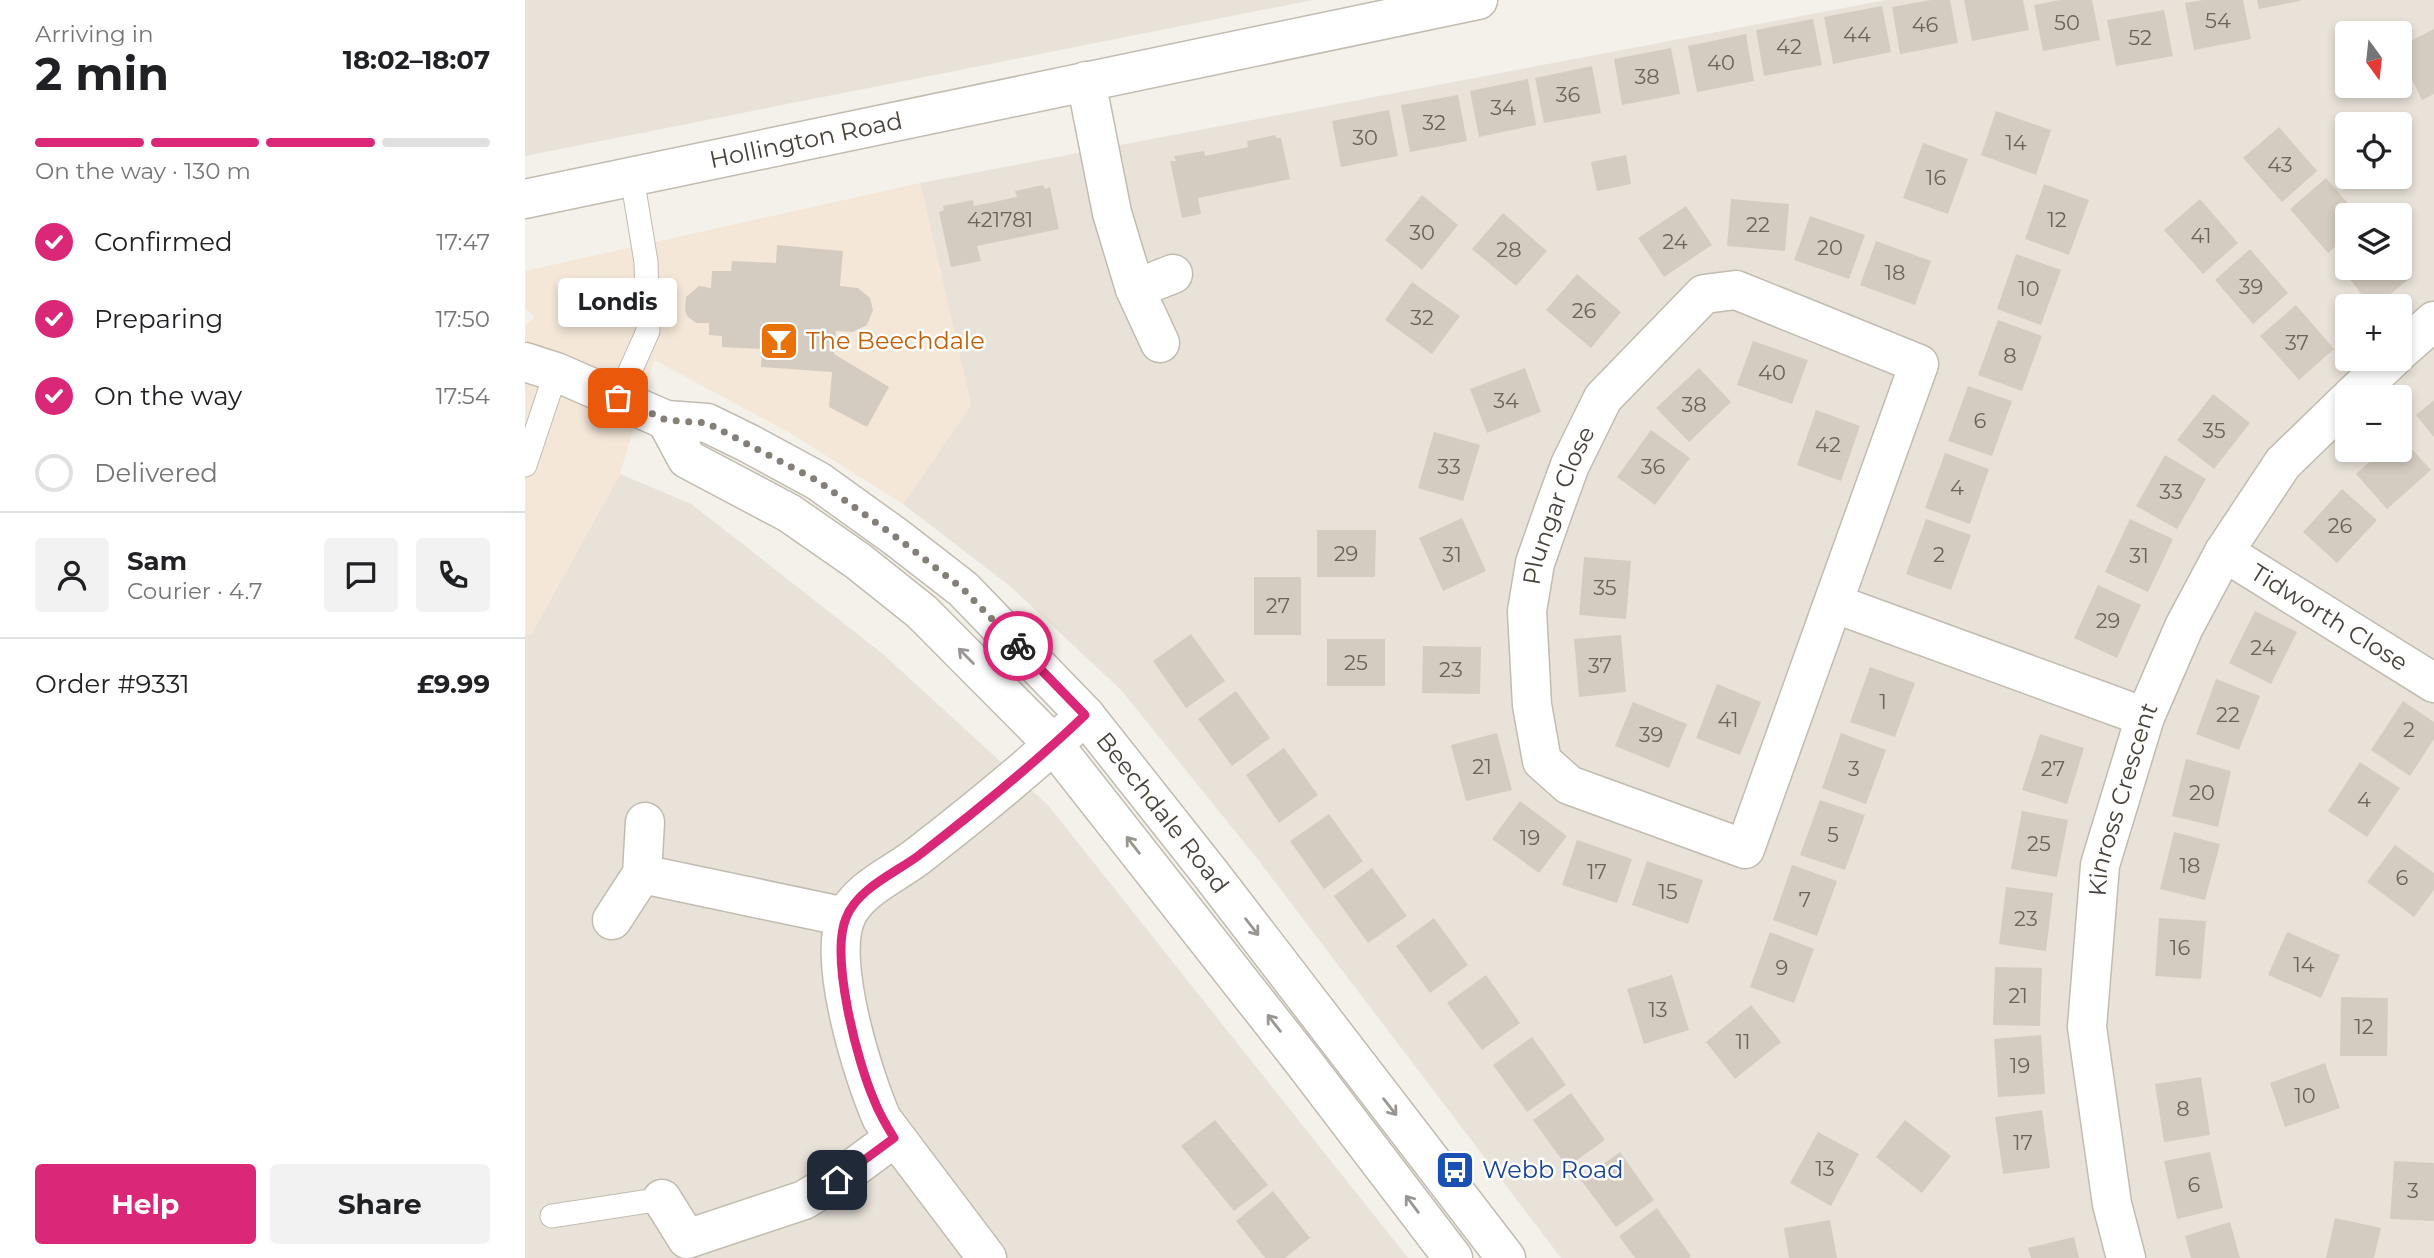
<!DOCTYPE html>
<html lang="en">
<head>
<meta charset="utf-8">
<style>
  :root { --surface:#fff; --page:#f2f2f2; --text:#202124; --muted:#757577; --line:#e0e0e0; --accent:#db2777 }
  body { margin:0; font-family:Montserrat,sans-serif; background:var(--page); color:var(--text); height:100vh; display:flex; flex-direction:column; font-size:26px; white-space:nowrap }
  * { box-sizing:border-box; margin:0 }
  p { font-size:23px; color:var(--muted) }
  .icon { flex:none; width:38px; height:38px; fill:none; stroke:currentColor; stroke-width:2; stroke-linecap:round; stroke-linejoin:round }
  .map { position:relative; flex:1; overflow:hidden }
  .details { display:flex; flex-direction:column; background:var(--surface); width:525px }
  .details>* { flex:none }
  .needle { width:46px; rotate:165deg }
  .fabs { position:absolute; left:1810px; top:21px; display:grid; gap:14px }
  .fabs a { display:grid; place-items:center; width:77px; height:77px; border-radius:7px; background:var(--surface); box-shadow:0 4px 10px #0003; font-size:35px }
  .pin { position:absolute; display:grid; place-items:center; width:60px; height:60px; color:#fff; margin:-30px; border-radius:14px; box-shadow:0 4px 10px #0006 }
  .courier { position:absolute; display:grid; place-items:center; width:70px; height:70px; margin:-35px; border:5px solid #db2777; border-radius:50%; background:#fff; color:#222; box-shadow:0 2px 9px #0007 }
  .bubble { position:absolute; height:49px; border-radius:7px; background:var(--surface); box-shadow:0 4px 10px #0003; font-size:23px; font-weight:700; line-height:49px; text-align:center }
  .headline em { font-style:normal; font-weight:700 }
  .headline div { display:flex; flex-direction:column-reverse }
  .headline { display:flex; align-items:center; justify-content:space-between; height:119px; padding:0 35px }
  h1 { font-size:46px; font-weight:700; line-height:52px }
  .bar { display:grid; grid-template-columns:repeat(4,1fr); gap:10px 7px; align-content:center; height:84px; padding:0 35px }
  .bar i { height:9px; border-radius:5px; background:var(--line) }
  .bar .selected { background:var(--accent) }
  .bar p { grid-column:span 4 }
  .line { display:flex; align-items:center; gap:18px; padding:0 35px; border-top:2px solid var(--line) }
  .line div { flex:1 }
  .round { display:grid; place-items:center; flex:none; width:74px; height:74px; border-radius:7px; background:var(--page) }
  ol { padding:0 35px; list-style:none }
  li { display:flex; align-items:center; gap:21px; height:77px }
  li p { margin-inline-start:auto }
  li .icon { padding:7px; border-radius:50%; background:var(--accent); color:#fff; stroke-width:4 }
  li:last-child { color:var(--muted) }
  li i { width:38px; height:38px; border:4px solid var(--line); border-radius:50% }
  .action { display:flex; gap:14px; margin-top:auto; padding:14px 35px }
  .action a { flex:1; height:80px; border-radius:7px; background:var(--accent); color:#fff; font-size:28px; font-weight:700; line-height:80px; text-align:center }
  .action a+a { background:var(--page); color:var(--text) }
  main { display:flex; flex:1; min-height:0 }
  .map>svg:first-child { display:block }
  .residential { fill:#e8e2d9; fill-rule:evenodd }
  .commercial { fill:#f4e7d8 }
  .building { fill:#d5ccc1 }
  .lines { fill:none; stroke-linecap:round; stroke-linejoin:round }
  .service-casing { stroke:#c2bbb0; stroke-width:25 }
  .minor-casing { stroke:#c2bbb0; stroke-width:41 }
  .tertiary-casing { stroke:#c2bbb0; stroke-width:41 }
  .service { stroke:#fff; stroke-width:23 }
  .minor { stroke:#fff; stroke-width:38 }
  .tertiary { stroke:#fff; stroke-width:38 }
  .oneway { stroke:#9a9692 }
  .done { stroke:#847f77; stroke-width:7; stroke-dasharray:0 12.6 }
  .route { stroke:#db2777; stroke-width:9 }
  .labels { text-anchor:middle; stroke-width:5; stroke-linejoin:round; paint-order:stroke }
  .number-label { font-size:21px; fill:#6b645b }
  .street-label { font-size:24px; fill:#484139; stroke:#fff }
  .food-label { font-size:24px; fill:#c56008; stroke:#fff; text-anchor:start }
  .transit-label { font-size:24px; fill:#164399; stroke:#fff; text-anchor:start }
</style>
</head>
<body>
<main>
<section class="details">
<div class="headline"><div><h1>2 min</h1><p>Arriving in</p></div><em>18:02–18:07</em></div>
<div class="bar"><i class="selected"></i><i class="selected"></i><i class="selected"></i><i></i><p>On the way · 130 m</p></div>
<ol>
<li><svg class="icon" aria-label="check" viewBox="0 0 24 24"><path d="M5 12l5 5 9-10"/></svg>Confirmed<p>17:47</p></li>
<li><svg class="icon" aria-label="check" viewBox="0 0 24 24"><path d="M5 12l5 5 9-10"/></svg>Preparing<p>17:50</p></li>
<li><svg class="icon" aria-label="check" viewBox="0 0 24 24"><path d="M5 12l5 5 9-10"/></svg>On the way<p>17:54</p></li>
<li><i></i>Delivered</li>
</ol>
<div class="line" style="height:126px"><a class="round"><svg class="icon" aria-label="person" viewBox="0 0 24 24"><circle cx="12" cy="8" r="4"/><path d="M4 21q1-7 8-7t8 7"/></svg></a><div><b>Sam</b><p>Courier · 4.7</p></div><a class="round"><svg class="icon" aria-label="chat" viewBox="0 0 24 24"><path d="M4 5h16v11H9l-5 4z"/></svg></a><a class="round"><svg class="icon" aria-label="phone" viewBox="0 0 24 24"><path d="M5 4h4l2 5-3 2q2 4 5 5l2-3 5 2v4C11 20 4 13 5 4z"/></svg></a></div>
<div class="line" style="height:91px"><div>Order #9331</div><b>£9.99</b></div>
<div class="action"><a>Help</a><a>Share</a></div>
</section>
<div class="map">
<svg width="1909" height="1258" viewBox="0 0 1909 1258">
  <rect width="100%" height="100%" fill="#f4f1ea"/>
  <!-- residential -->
  <path class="residential" d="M0,0H788L0,156Z
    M1361,0H1909V1258H1036L734,861L597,691L486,587L378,504L446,405L395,183ZM1822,33H1874V86H1822ZM1822,124H1874V177H1822ZM1822,215H1874V268H1822ZM1822,306H1874V359H1822ZM1822,397H1874V450H1822Z
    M95,474L166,504L219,545L359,655L523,805L883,1258H0V634L6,635Z"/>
  <!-- commercial -->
  <path class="commercial" d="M395,183L446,405L378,504L265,433L129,360L95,474L6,635L0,634V325L10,317L0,308V271Z"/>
  <!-- building -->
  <path class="building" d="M1406,0H1425L1433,43L1375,54L1367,7Z
    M1439,0H1498L1504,30L1447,41Z
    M1535,0H1567L1575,40L1518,51L1509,5Z
    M1678,0H1718L1726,39L1669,50L1660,3Z
    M1732,0H1775V1L1734,9Z
    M1357,6L1366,52L1308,64L1299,17Z
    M1639,10L1648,56L1591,66L1582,20Z
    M1288,19L1297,65L1239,76L1231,30Z
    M1909,29V94L1897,100L1874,52V47Z
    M1221,34L1229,81L1172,92L1163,46Z
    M1146,48L1155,94L1097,105L1089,59Z
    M1067,66L1076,113L1019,123L1010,78Z
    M1003,79L1011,125L954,137L945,91Z
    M933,95L942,141L885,152L876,105Z
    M864,110L873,156L816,167L807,121Z
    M1471,111L1526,130L1511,175L1456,155Z
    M1754,127L1792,171L1757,202L1718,158Z
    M750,135L751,138H756L765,179L673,198L676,214L657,218L645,161H651L649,156L679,151L680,156L723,147L722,141Z
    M1398,143L1443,159L1423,214L1378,198Z
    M1101,155L1106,184L1072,191L1066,162Z
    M1801,178L1833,215H1822V236L1803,253L1765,209Z
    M1519,184L1564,200L1544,255L1500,239Z
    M518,185L520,189L525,187L534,229L452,246L456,261L426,267L414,212L419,210L418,206L448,200L449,206L492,197L490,191Z
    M897,195L933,225L897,270L860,240Z
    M1206,199L1264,204L1260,251L1202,246Z
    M1675,199L1713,243L1678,274L1639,230Z
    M1161,206L1187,245L1139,277L1113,238Z
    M978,213L1022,251L991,286L947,249Z
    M1285,216L1340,235L1324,279L1269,260Z
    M1351,241L1406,261L1390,305L1335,285Z
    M252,245L318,251L315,286L333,288L345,298L348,310L342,325L328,332L311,331L309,354L364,387L342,427L304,407L307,372L236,367L237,349L197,347V336L184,335V323H171L162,316L160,310L161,297L174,286L186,288L187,271H206L207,261L251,263Z
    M1725,249L1763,293L1728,324L1690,280Z
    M1491,254L1536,270L1516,325L1472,309Z
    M1822,255V268H1874V265L1885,278L1851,306H1846L1812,263Z
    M1052,274L1096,312L1066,348L1021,310Z
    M887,282L935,316L907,354L860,320Z
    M1771,305L1809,349L1774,380L1735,336Z
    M1473,320L1517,336L1497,391L1453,375Z
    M1228,341L1283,360L1267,404L1212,385Z
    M1000,368L1016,412L962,433L945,389Z
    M1174,368L1206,402L1164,442L1131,408Z
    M1443,386L1487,401L1467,456L1423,441Z
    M1688,394L1725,423L1689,469L1652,440Z
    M1909,400V437L1891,415Z
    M1291,410L1335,426L1316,481L1272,465Z
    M1126,430L1165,458L1130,505L1092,477Z
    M909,432L955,445L938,501L893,488Z
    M1874,435L1906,470L1862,509L1831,474L1858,450H1874Z
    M1420,453L1464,469L1445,524L1400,508Z
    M1640,455L1681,479L1652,529L1611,506Z
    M1817,489L1852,520L1812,563L1778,532Z
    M937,518L961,571L918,591L894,538Z
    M1401,519L1446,535L1426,590L1381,574Z
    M1605,519L1648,539L1623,592L1580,572Z
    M792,530H851L850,577H792Z
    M1059,557L1106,561L1101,619L1054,615Z
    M729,577H776V635H729Z
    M1573,585L1616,605L1592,658L1549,638Z
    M1730,611L1772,632L1746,684L1704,663Z
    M666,634L700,681L661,708L628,661Z
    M1096,635L1101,692L1054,697L1049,639Z
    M802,639H860V686H802Z
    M898,646L956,647L955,694L897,693Z
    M1345,667L1390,683L1370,737L1325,722Z
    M1691,679L1735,696L1714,750L1671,734Z
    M1192,684L1236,702L1215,755L1171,738Z
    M711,691L745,738L707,766L673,719Z
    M1878,701L1909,722V739L1885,776L1846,750Z
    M1108,702L1162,724L1144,768L1090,746Z
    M972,733L987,790L941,801L926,745Z
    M1316,733L1361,750L1341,804L1297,788Z
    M1515,734L1559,748L1542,804L1497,790Z
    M759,748L793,795L754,823L721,775Z
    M1661,759L1706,771L1693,827L1647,816Z
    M1835,762L1875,788L1842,837L1803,811Z
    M1295,800L1340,815L1320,870L1275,855Z
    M995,801L1042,836L1014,873L967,839Z
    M1497,811L1543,820L1532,877L1486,869Z
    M804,814L838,861L799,889L765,841Z
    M1649,832L1695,844L1680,900L1635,889Z
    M1052,840L1107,859L1092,903L1037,885Z
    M1870,845L1909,873V890L1889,917L1842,882Z
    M1122,861L1178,880L1163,924L1107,905Z
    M1267,865L1312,881L1292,936L1248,920Z
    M847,868L882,916L843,943L809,896Z
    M1481,887L1528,893L1521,951L1474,944Z
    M909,918L943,965L905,993L871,946Z
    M1634,918L1681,921L1676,979L1630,976Z
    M1245,932L1289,949L1269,1003L1225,987Z
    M1762,932L1815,955L1796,998L1743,975Z
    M1470,967L1517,968L1515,1026L1468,1025Z
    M961,975L995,1023L957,1050L922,1003Z
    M1147,975L1164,1030L1119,1044L1102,989Z
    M1816,997L1863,998L1862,1056H1815Z
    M1226,1005L1256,1042L1210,1079L1181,1042Z
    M1516,1035L1520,1094L1473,1097L1469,1039Z
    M1007,1037L1041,1085L1002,1112L968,1065Z
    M1800,1063L1815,1108L1760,1127L1745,1083Z
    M1676,1077L1685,1135L1639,1142L1630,1084Z
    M1046,1093L1080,1140L1042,1167L1008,1120Z
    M1517,1110L1525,1168L1478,1174L1470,1117Z
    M690,1120L743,1185L709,1211L656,1146Z
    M1380,1120L1426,1156L1397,1193L1351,1157Z
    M1293,1132L1334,1154L1306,1206L1265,1183Z
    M1095,1152L1129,1200L1091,1227L1056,1180Z
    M1685,1152L1698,1208L1652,1219L1639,1161Z
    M1869,1161L1909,1163V1221L1865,1219Z
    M748,1191L785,1238L760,1258H740L711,1221Z
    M1132,1208L1166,1256L1164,1258H1110L1094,1236Z
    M1810,1218L1856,1228L1849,1258H1801Z
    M1305,1220L1312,1258H1264L1259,1228Z
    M1705,1222L1715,1258H1666L1660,1236Z
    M1549,1237L1554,1258H1506L1503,1248Z"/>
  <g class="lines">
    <!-- service casing -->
    <g class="service-casing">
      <path id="service" d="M93,398L123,331L121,262L107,177
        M0,465L31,372
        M27,1216L137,1199"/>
    </g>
    <!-- minor casing -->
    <g class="minor-casing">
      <g id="minor">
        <path d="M561,81L587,213L610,289L635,343"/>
        <path d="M610,289L648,274"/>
        <path d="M1874,352L1909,321"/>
        <path d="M1826,397L1867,359"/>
        <path id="s1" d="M1699,552L1909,683"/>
        <path id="s2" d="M1308,603L1220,849L1044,785L1017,761L1007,705L1002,611L1010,563L1030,506L1045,465L1078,398L1179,294L1211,290L1394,364L1308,603L1620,717"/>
        <path d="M117,874L321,917"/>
        <path d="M87,920L117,874L120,822"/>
        <path d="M137,1199L162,1239L279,1200L312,1180L369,1138"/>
        <path d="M462,1258L357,1119C338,1076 302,961 321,917C333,889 370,874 393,856C451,811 508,765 560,715"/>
        <path id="s3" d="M1601,1258L1587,1204L1562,1027L1575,865L1620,717L1659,627L1699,552L1758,463L1822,401"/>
      </g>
    </g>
    <!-- tertiary casing -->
    <g class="tertiary-casing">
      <g id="tertiary">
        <path id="s4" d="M0,199L953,0"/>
        <path id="s5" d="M0,362L31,372L141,420L182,423L223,443L293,481L371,537L438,589L560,715L685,873L981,1258"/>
        <path d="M141,420L162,459L264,513L333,561L397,612L529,745L777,1060L928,1258"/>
      </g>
    </g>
    <!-- service -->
    <use href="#service" class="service"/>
    <!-- minor -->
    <use href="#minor" class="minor"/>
    <!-- tertiary -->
    <use href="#tertiary" class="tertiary"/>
  </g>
  <!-- one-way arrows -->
  <defs><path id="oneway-shaft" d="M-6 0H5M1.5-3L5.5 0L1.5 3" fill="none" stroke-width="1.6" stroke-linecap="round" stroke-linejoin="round" transform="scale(1.75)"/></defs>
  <g class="oneway">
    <use href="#oneway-shaft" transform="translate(441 656) rotate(-135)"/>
    <use href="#oneway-shaft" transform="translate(608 845) rotate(-128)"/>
    <use href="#oneway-shaft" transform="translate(727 927) rotate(52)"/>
    <use href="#oneway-shaft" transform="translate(749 1023) rotate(-128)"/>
    <use href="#oneway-shaft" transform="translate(865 1107) rotate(52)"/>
    <use href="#oneway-shaft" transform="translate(887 1204) rotate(-127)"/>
  </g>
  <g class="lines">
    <!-- done -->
    <path class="done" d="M93,398L141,420L182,423L293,481L371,537L438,589L493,646"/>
    <!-- route -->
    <path class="route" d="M312,1180L369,1138C361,1125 354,1113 349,1100C332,1061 305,957 321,918C332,889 370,873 393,856C450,812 508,765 560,715L493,646"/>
  </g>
  <!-- icons -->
  <defs>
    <g id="bar-square" transform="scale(2.0125)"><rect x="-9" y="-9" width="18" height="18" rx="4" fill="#e8710a" stroke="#fff"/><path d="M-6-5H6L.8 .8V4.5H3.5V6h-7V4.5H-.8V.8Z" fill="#fff"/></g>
    <g id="bus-square" transform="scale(2.0125)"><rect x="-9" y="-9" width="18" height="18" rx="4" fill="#1a4fb4" stroke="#fff"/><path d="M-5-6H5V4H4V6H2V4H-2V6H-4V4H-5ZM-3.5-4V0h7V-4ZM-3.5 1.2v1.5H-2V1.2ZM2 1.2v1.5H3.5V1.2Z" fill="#fff"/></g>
  </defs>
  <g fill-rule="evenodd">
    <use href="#bar-square" x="254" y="341"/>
    <use href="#bus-square" x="930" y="1170"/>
  </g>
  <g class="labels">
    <!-- number labels -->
    <g class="number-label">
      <text x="1693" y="28">54</text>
      <text x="1542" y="30">50</text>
      <text x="1400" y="32">46</text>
      <text x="1332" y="42">44</text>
      <text x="1615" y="45">52</text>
      <text x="1264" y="54">42</text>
      <text x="1196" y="70">40</text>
      <text x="1122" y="84">38</text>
      <text x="1043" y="102">36</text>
      <text x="978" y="115">34</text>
      <text x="909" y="130">32</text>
      <text x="840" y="145">30</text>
      <text x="1491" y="150">14</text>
      <text x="1755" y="172">43</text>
      <text x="1411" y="185">16</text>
      <text x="475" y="227">421781</text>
      <text x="1532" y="227">12</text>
      <text x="1233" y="232">22</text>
      <text x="897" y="240">30</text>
      <text x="1676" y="243">41</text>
      <text x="1150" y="249">24</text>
      <text x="1305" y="255">20</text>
      <text x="984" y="257">28</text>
      <text x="1370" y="280">18</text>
      <text x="1726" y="294">39</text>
      <text x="1504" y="296">10</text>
      <text x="1059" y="318">26</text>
      <text x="897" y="325">32</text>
      <text x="1772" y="350">37</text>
      <text x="1485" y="363">8</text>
      <text x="1247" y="380">40</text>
      <text x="981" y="408">34</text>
      <text x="1169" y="412">38</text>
      <text x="1455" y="428">6</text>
      <text x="1689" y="438">35</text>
      <text x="1303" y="452">42</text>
      <text x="924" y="474">33</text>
      <text x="1128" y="474">36</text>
      <text x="1432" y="495">4</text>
      <text x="1646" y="499">33</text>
      <text x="1815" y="533">26</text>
      <text x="821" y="561">29</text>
      <text x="927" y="562">31</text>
      <text x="1414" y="562">2</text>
      <text x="1614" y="563">31</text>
      <text x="1080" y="595">35</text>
      <text x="753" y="613">27</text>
      <text x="1583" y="628">29</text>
      <text x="1738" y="655">24</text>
      <text x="831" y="670">25</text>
      <text x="1075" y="673">37</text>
      <text x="926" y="677">23</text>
      <text x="1358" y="709">1</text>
      <text x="1703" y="722">22</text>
      <text x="1203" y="727">41</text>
      <text x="1884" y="737">2</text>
      <text x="1126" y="742">39</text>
      <text x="957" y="774">21</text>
      <text x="1329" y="776">3</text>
      <text x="1528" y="776">27</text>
      <text x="1677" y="800">20</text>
      <text x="1839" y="807">4</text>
      <text x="1308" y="842">5</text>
      <text x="1005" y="845">19</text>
      <text x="1514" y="851">25</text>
      <text x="1665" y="873">18</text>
      <text x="1072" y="879">17</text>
      <text x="1877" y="885">6</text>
      <text x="1143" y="899">15</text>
      <text x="1280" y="907">7</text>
      <text x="1501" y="926">23</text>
      <text x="1655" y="955">16</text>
      <text x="1779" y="972">14</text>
      <text x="1257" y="975">9</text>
      <text x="1493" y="1003">21</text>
      <text x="1133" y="1017">13</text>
      <text x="1839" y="1034">12</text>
      <text x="1218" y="1049">11</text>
      <text x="1495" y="1073">19</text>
      <text x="1780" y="1103">10</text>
      <text x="1658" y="1116">8</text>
      <text x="1498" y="1150">17</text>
      <text x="1300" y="1176">13</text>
      <text x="1669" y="1192">6</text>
      <text x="1888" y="1198">3</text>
    </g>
    <!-- street labels -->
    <g class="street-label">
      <text dy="8" stroke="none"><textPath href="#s4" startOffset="287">Hollington Road</textPath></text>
      <text dy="8" stroke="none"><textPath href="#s2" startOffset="746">Plungar Close</textPath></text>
      <text dy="8" stroke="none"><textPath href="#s1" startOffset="124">Tidworth Close</textPath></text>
      <text dy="8" stroke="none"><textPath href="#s3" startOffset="466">Kinross Crescent</textPath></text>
      <text dy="8" stroke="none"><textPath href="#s5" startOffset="800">Beechdale Road</textPath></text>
    </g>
    <!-- food labels -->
    <g class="food-label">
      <text x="281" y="349">The Beechdale</text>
    </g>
    <!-- transit labels -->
    <g class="transit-label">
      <text x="957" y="1178">Webb Road</text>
    </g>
  </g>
</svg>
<div class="fabs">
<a><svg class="needle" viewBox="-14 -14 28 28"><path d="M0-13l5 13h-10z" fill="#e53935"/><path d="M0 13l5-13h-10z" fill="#757577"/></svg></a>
<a><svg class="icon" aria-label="locate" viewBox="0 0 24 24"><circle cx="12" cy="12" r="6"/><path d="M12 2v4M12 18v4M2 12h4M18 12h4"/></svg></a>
<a><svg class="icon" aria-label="layers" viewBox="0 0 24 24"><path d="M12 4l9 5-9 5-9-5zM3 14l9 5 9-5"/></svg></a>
<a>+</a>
<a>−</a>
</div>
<div class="pin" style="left:93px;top:398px;background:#ea580c"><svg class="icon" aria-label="bag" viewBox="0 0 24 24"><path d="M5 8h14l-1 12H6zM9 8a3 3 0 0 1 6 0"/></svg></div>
<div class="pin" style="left:312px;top:1180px;background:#1f2937"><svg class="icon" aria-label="home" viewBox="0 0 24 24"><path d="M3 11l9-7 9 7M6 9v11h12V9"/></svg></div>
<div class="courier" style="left:493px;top:646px"><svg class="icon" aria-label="bike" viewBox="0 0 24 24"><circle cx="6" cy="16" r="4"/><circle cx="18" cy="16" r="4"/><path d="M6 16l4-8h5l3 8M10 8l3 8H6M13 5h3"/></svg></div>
<div class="bubble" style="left:33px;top:278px;width:119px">Londis</div>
</div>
</main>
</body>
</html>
